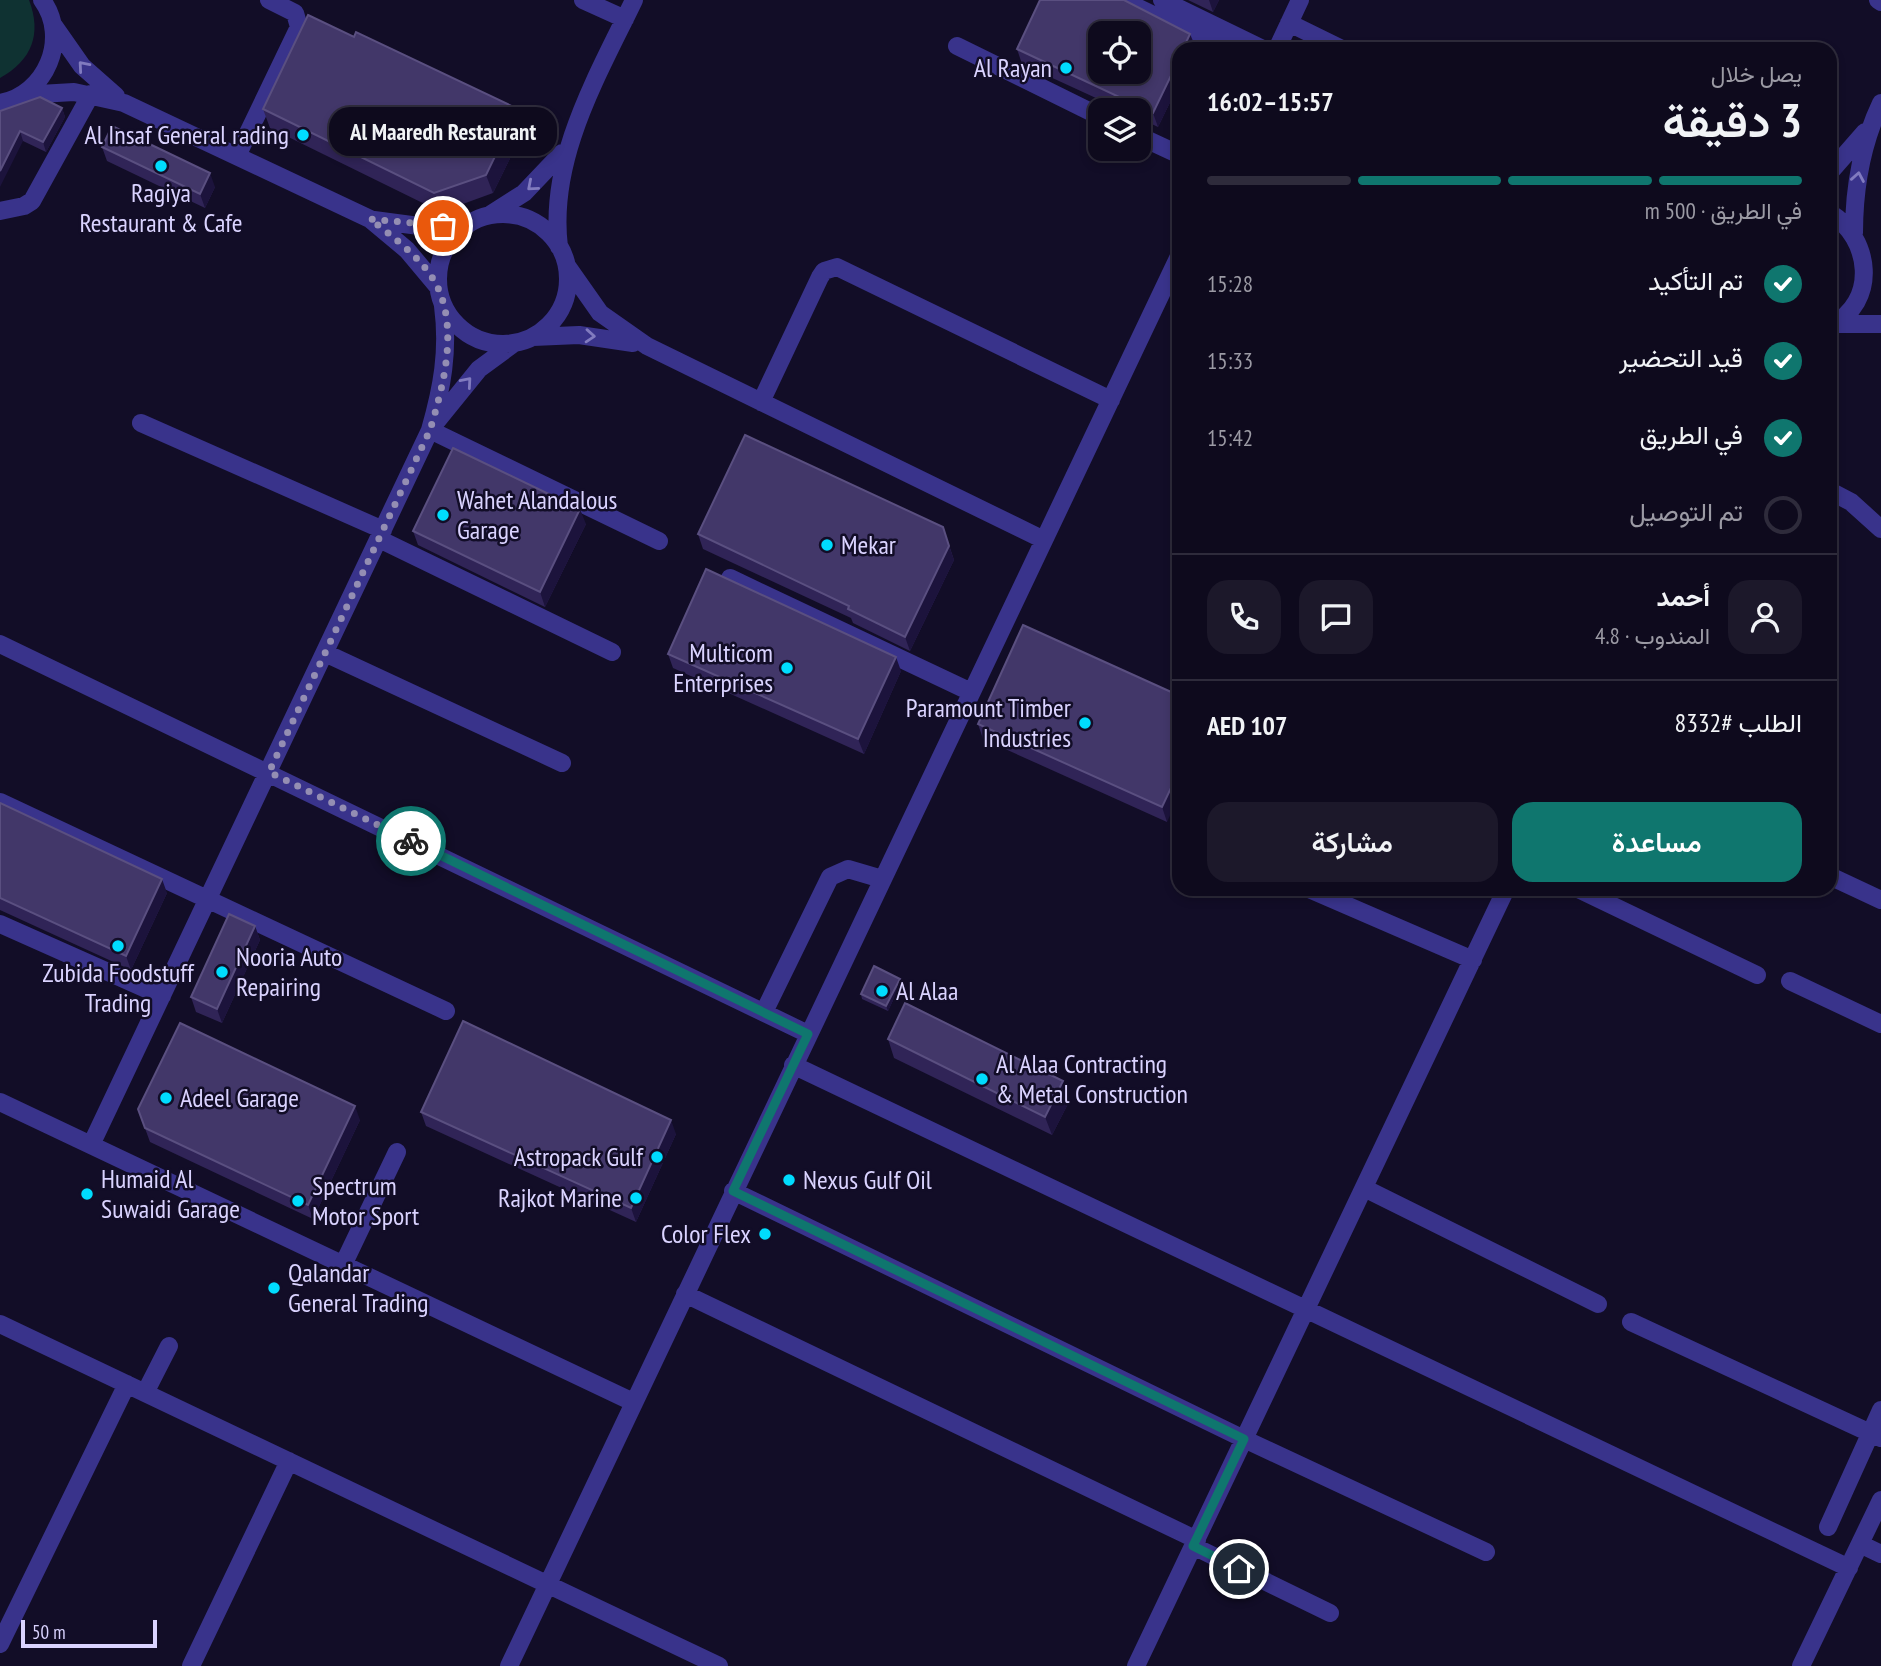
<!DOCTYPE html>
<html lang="ar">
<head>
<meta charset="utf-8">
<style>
  :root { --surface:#0e0a1d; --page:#1c182a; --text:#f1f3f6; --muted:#9b9aa4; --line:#2e2b3b; --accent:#0f766e }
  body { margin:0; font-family:"PT Sans Narrow",Vazirmatn,sans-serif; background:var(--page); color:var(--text); direction:rtl; height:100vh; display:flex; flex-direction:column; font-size:26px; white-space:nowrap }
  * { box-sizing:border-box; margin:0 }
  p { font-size:23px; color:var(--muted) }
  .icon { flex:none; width:38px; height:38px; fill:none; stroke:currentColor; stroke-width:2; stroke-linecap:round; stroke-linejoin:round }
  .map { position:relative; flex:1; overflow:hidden; direction:ltr }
  .drawer { position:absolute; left:1172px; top:42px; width:665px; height:854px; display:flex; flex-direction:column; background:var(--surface); border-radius:21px; box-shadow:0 4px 10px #0003,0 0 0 2px var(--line); direction:rtl }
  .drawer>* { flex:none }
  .tools { position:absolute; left:1088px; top:21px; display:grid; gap:14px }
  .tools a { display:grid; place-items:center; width:63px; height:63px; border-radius:14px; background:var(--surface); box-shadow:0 4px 10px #0003,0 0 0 2px var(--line); font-size:35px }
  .scale { position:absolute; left:21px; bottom:18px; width:136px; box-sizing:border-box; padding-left:7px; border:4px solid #dad3ff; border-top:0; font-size:19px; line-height:24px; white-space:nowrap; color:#dad3ff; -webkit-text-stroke:5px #120d27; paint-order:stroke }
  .pin { position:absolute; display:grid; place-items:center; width:60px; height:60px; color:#fff; margin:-30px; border:4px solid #fff; border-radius:50%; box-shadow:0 2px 7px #0007 }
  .courier { position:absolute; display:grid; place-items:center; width:70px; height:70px; margin:-35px; border:5px solid #0f766e; border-radius:50%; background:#fff; color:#222; box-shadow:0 2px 9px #0007 }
  .bubble { position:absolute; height:49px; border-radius:21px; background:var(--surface); box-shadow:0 4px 10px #0003,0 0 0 2px var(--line); font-size:23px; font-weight:600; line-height:49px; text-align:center; direction:rtl }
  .head em { font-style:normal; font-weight:600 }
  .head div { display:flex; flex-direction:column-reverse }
  .head { display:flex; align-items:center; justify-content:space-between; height:119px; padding:0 35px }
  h1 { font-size:46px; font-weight:600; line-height:52px }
  .bar { display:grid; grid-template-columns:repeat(4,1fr); gap:10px 7px; align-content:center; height:84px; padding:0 35px }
  .bar i { height:9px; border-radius:5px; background:var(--line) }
  .bar .current { background:var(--accent) }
  .bar p { grid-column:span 4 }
  .line { display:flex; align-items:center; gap:18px; padding:0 35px; border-top:2px solid var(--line) }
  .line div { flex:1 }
  .round { display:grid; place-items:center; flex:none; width:74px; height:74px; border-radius:21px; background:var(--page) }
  ol { padding:0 35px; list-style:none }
  li { display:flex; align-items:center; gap:21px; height:77px }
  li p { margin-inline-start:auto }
  li .icon { padding:7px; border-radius:50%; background:var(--accent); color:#fff; stroke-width:4 }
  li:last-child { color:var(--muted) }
  li i { width:38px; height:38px; border:4px solid var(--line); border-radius:50% }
  .action { display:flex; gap:14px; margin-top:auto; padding:14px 35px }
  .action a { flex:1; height:80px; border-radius:21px; background:var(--accent); color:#fff; font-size:28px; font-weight:600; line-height:80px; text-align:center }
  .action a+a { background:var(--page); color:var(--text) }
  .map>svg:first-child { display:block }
  .green { fill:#0f3232 }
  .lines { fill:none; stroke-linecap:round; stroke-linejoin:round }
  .minor { stroke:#39338b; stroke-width:18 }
  .wall { fill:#302457 }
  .shaded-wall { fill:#1c133c }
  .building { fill:#423769; stroke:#5a4f80; stroke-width:2; fill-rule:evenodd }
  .oneway { stroke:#817bbf }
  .done { stroke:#948eb3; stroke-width:7; stroke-dasharray:0 12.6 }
  .route { stroke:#0f766e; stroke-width:9 }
  .poi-dot { fill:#00dcfe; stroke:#120d27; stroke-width:2.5 }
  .labels { text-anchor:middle; stroke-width:5; stroke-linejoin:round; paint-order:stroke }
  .poi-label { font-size:26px; fill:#dad3ff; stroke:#120d27; text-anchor:start }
</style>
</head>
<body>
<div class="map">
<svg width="1881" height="1666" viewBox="0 0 1881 1666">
  <rect width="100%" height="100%" fill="#120d27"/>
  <!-- green -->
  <path class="green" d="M0,0H29C42,34 32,60 0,78Z"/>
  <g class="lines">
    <!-- minor -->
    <path class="minor" d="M583,0L625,19
      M1122,0L1224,49
      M1162,0L1263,49
      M1878,0L1881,2
      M1289,23L1342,49
      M54,26L82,66L116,96
      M957,46L1101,117
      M1277,49L1300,0
      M22,95L74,92L124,103L370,219L407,250L438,287
      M0,103C46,95 70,38 42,0
      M1139,136L1180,155
      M237,156L299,27L295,13L269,0
      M1830,172L1865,132
      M0,211L24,206L32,201L91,94
      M1830,213C1871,238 1879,302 1830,326
      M491,214L524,193L562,153
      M438 279a65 65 0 1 1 130 0a65 65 0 1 1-130 0Z
      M374,220L419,226L468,224
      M1854,233C1854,187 1861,145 1881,103
      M559,247C548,159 597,77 634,0
      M567,266L600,313L647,346L1044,540
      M1835,324H1881
      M533,337L579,335L633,343
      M761,402L820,277L824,271L837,267L1111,400
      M436,422L479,369L513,344
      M141,423L383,530
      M430,430L659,541
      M1830,491L1851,502L1881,529
      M379,539L612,652
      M730,578L971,692
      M0,644L808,1034
      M325,653L562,763
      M0,802L446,1011
      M1834,878L1881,900
      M1309,889L1473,960
      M1578,889L1757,975
      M0,924L162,996
      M1790,981L1881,1024
      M764,1012L830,877L848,869L882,879
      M793,1065L1849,1568
      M0,1102L633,1402
      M91,1145L430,430C442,388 449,351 443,306
      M1364,1188L1598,1304
      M733,1191L1244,1439L1486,1552
      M343,1265L397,1152
      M685,1294L1197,1540
      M1631,1322L1881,1438
      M0,1324L719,1666
      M145,1393L169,1346
      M1828,1527L1881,1410
      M1860,1544L1881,1554
      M1193,1546L1330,1613
      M0,1644L127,1384
      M191,1666L289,1461
      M509,1666L1180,254
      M1136,1666L1506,889
      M1801,1666L1881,1500"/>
  </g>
  <!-- wall -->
  <path class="wall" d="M1188,0H1219L1213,12Z
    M354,37L518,109L525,128L493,193L441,212L270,128L263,109Z
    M1196,48L1180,49V82L1158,127L1139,118V110H1122L1022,64L1017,49Z
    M62,108L65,117L46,152L23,141L0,111Z
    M102,147L215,187L205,208L107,161Z
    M586,524L545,607L418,545L413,531Z
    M943,527L954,560L910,651L853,623L851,618L703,549L698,534Z
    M668,654L901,671L864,754L673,668Z
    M1180,696L1167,822L983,739L978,724Z
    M0,803L167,893L131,970L0,910Z
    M255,926L260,940L222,1023L196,1012L191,997Z
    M900,979L901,983L888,1011L862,999L861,994Z
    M888,1039L1070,1100L1052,1135L894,1058Z
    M138,1109L360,1120L313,1219L150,1142Z
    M421,1112L676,1134L636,1222L426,1126Z"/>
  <!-- shaded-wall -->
  <path class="shaded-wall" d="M1209,0H1219L1213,12Z
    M1190,34L1196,48L1195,49H1183Z
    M1180,57V82L1158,127L1153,113Z
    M62,108L65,117L46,152L43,142Z
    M518,109L525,128L493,193L486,175Z
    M20,131L23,141L0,187V171Z
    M210,173L215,187L205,208L200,194Z
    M580,509L586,524L545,607L540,592Z
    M949,546L954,560L910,651L905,637Z
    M896,657L901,671L864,754L858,739Z
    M1180,769V794L1167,822L1162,807Z
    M162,879L167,893L131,970L126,956Z
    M255,926L260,940L222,1023L217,1009Z
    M900,979L901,983L888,1011L886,1006Z
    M1063,1081L1070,1100L1052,1135L1045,1117Z
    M355,1106L360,1120L313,1219L308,1205Z
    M671,1120L676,1134L636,1222L631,1208Z"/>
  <!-- building -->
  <path class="building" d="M1040,0H1124L1190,34L1183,49H1180V57L1153,113L1017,49ZM1101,33H1139V72H1101Z
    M308,15L354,37L356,32L518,109L486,175L434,193L263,109Z
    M40,97L62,108L43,142L20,131L0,171V111Z
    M112,126L210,173L200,194L102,147Z
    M745,435L943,527L949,546L905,637L848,609L849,606L698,534Z
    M453,448L580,509L540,592L413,531Z
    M706,569L896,657L858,739L668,654Z
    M1023,625L1180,696V769L1162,807L978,724Z
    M0,803L162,879L126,956L0,898Z
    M229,914L255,926L217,1009L191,997Z
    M874,966L900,979L886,1006L861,994Z
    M905,1003L1063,1081L1045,1117L888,1039Z
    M463,1021L671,1120L631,1208L421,1112Z
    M180,1023L355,1106L308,1205L145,1128L138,1109Z"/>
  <!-- one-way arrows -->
  <defs><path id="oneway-chevron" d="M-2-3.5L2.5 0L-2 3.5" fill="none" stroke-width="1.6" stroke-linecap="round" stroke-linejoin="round" transform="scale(1.75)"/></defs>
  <g class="oneway">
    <use href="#oneway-chevron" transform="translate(83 66) rotate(-131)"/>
    <use href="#oneway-chevron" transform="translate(1858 177) rotate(-80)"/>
    <use href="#oneway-chevron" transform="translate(532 186) rotate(139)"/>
    <use href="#oneway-chevron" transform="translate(590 336) rotate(4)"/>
    <use href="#oneway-chevron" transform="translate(467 382) rotate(-49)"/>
  </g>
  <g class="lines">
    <!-- done -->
    <path class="done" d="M411,841L269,772L430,430C443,387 458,332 438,288C426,261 393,237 370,219L443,226"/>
    <!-- route -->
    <path class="route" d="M411,841L808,1034L733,1191L1244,1439L1193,1546L1239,1569"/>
  </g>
  <!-- markers -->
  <g class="poi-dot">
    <circle cx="1066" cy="68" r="7"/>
    <circle cx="303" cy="135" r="7"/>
    <circle cx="161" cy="166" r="7"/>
    <circle cx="443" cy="515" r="7"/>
    <circle cx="827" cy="545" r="7"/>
    <circle cx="787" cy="668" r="7"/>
    <circle cx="1085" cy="723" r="7"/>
    <circle cx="118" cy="946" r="7"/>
    <circle cx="222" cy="972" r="7"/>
    <circle cx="882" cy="991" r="7"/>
    <circle cx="982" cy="1079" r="7"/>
    <circle cx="166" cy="1098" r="7"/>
    <circle cx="657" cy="1157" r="7"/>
    <circle cx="789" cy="1180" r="7"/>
    <circle cx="87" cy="1194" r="7"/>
    <circle cx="636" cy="1198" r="7"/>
    <circle cx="298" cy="1201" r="7"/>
    <circle cx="765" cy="1234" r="7"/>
    <circle cx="274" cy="1288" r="7"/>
  </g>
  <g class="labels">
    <!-- poi labels -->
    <g class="poi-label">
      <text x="1052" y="77" text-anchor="end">Al Rayan</text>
      <text x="289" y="144" text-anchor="end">Al Insaf General rading</text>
      <text x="161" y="202" text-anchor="middle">Ragiya<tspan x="161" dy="30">Restaurant &amp; Cafe</tspan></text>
      <text x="457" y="509">Wahet Alandalous<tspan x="457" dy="30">Garage</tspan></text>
      <text x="841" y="554">Mekar</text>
      <text x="773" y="662" text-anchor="end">Multicom<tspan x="773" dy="30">Enterprises</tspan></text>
      <text x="1071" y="717" text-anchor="end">Paramount Timber<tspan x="1071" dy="30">Industries</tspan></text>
      <text x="236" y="966">Nooria Auto<tspan x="236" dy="30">Repairing</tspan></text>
      <text x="118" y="982" text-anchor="middle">Zubida Foodstuff<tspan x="118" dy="30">Trading</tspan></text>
      <text x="896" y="1000">Al Alaa</text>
      <text x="996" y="1073">Al Alaa Contracting<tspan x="996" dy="30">&amp; Metal Construction</tspan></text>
      <text x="180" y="1107">Adeel Garage</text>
      <text x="643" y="1166" text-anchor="end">Astropack Gulf</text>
      <text x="101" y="1188">Humaid Al<tspan x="101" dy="30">Suwaidi Garage</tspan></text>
      <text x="803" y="1189">Nexus Gulf Oil</text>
      <text x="312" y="1195">Spectrum<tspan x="312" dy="30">Motor Sport</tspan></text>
      <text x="622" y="1207" text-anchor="end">Rajkot Marine</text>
      <text x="751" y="1243" text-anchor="end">Color Flex</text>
      <text x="288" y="1282">Qalandar<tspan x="288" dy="30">General Trading</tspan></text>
    </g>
  </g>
</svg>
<div class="tools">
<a><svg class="icon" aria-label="locate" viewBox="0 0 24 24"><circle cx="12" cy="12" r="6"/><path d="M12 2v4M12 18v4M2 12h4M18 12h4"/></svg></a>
<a><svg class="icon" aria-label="layers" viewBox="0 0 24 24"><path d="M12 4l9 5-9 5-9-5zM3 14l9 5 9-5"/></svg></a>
</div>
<div class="scale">50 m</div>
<div class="pin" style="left:443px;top:226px;background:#ea580c"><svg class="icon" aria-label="bag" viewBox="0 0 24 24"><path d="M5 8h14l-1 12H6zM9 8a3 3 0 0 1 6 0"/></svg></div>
<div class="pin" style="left:1239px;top:1569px;background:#1f2937"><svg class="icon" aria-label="home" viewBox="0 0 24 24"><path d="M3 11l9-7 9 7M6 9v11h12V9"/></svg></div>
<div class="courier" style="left:411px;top:841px"><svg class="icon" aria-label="bike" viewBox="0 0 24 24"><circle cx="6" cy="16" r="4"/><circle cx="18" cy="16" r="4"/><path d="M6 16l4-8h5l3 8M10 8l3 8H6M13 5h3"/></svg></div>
<div class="bubble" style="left:329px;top:107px;width:228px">Al Maaredh Restaurant</div>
<section class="drawer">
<div class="head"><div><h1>3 دقيقة</h1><p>يصل خلال</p></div><em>15:57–16:02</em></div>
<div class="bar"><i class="current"></i><i class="current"></i><i class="current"></i><i></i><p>في الطريق · 500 m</p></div>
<ol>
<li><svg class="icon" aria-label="check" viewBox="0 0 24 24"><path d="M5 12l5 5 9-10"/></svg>تم التأكيد<p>15:28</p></li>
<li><svg class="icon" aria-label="check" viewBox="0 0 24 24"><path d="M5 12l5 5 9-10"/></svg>قيد التحضير<p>15:33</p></li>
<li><svg class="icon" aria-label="check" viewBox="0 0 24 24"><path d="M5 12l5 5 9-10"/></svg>في الطريق<p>15:42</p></li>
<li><i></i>تم التوصيل</li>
</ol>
<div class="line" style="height:126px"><a class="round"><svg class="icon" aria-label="person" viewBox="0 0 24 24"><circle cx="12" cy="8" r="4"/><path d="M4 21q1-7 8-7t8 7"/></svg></a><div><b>أحمد</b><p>المندوب · 4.8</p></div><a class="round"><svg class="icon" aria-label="chat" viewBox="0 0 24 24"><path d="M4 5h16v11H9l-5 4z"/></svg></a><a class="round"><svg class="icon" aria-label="phone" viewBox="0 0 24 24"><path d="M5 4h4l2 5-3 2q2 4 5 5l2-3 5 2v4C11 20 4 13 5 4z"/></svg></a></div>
<div class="line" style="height:91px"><div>الطلب #8332</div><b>AED 107</b></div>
<div class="action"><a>مساعدة</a><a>مشاركة</a></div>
</section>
</div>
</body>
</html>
